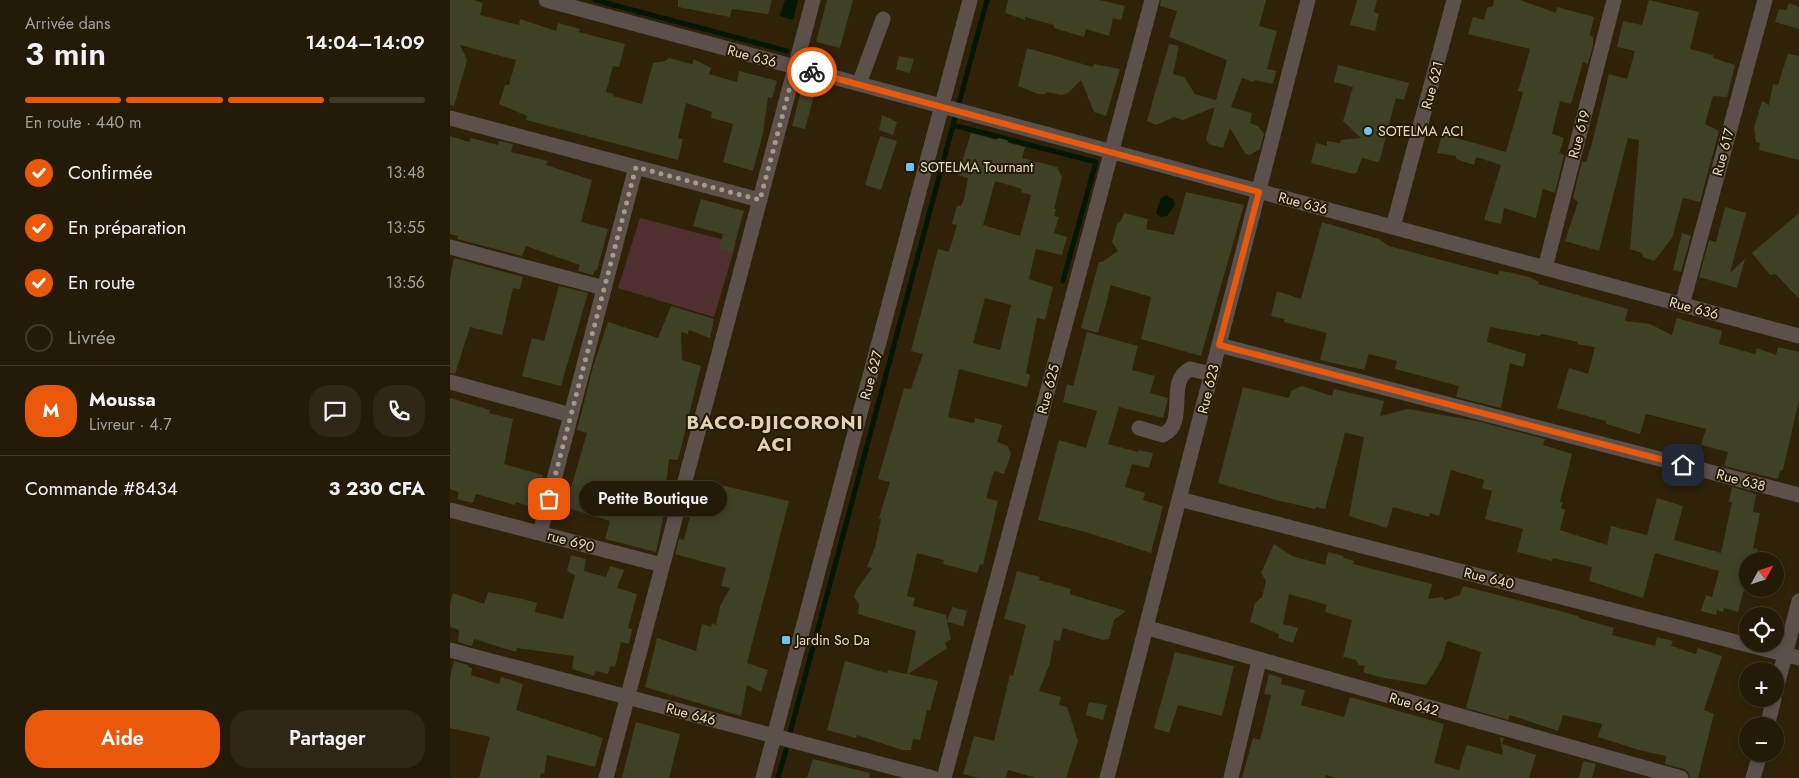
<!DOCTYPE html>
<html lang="fr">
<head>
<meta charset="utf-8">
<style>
  :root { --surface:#231a07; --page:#2f2715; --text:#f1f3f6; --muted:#a3a19b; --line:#403828; --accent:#ea580c }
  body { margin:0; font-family:Jost,sans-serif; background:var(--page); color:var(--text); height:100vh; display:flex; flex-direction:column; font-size:19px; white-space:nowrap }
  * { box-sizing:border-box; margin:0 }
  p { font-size:16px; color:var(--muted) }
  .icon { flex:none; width:28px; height:28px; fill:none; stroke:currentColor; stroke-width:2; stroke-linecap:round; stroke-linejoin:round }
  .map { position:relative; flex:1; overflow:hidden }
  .details { display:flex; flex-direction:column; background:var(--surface); width:450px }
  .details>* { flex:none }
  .needle { width:32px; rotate:50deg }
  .buttons { position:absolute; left:1289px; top:552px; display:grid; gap:10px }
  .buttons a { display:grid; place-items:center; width:45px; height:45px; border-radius:50%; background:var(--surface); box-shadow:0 2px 8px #0003,0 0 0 1px var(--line); font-size:25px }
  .pin { position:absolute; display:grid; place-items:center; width:42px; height:42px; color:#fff; margin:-21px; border-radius:10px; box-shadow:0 2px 8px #0006 }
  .courier { position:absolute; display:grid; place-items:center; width:50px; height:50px; margin:-25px; border:4px solid #ea580c; border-radius:50%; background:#fff; color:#222; box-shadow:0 1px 6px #0007 }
  .bubble { position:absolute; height:35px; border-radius:18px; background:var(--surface); box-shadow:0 2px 8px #0003,0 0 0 1px var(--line); font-size:16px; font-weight:600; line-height:35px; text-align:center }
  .headline em { font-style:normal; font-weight:600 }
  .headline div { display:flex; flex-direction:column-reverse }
  .headline { display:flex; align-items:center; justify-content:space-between; height:85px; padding:0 25px }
  h1 { font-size:32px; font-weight:600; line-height:38px }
  .bar { display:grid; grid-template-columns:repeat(4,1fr); gap:8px 5px; align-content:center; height:60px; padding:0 25px }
  .bar i { height:6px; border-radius:4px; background:var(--line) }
  .bar .active { background:var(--accent) }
  .bar p { grid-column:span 4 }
  .line { display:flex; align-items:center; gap:12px; padding:0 25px; border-top:1px solid var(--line) }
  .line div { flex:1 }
  .round { display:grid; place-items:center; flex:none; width:52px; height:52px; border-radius:20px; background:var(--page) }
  ol { padding:0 25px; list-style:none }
  li { display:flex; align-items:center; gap:15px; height:55px }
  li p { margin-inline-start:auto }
  li .icon { padding:5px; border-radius:50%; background:var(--accent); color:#fff; stroke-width:4 }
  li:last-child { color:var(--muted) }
  li i { width:28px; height:28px; border:2px solid var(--line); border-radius:50% }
  .primary-button { display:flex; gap:10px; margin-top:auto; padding:10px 25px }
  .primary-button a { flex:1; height:58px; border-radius:20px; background:var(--accent); color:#fff; font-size:20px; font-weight:600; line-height:58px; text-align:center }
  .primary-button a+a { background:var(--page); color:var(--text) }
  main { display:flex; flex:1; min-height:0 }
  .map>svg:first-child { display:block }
  .green { fill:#4f302f }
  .water { fill:#041604 }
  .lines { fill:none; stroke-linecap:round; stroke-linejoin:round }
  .stream { stroke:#041604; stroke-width:5 }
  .building { fill:#3e4126; fill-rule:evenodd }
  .minor { stroke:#5c504a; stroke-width:15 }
  .done { stroke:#a59b89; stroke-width:5; stroke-dasharray:0 9 }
  .route { stroke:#ea580c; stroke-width:6 }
  .poi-dot { fill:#6dc2f3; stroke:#251902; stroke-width:2 }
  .labels { text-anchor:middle; stroke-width:4; stroke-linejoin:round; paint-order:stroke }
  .street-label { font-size:14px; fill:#e4dcce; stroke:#251902 }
  .poi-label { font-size:14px; fill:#e4dcce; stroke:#251902; text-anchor:start }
  .district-label { font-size:19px; font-weight:bold; letter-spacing:1px; fill:#e3d3b6; stroke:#251902 }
</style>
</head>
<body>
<main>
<section class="details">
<div class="headline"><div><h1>3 min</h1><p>Arrivée dans</p></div><em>14:04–14:09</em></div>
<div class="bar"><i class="active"></i><i class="active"></i><i class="active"></i><i></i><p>En route · 440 m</p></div>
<ol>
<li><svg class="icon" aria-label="check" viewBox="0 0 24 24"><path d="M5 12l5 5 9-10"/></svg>Confirmée<p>13:48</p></li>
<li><svg class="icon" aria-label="check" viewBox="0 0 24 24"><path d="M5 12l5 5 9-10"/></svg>En préparation<p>13:55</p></li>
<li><svg class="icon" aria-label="check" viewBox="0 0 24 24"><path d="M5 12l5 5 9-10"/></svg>En route<p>13:56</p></li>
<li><i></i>Livrée</li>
</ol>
<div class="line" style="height:90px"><b class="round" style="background:var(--accent);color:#fff">M</b><div><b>Moussa</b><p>Livreur · 4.7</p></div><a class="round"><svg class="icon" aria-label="chat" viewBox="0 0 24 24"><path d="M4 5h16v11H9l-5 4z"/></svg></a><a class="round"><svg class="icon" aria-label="phone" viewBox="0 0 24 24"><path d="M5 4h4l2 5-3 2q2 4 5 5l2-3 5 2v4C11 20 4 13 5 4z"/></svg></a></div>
<div class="line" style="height:65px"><div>Commande #8434</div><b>3 230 CFA</b></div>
<div class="primary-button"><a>Aide</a><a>Partager</a></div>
</section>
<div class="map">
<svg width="1349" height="778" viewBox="0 0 1349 778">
  <rect width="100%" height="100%" fill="#2f2209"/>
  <!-- green -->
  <path class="green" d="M190,218L286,243L264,317L168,288Z"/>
  <!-- water -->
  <path class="water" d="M335,0H348L343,20L330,16Z
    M717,195L719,198L723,199L725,205L717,216L710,217L706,213L711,198Z"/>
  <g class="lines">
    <!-- stream -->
    <path class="stream" d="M145,0L337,51
      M537,0L503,125L646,162L613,281
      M340,733L503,125
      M328,778L336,750"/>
  </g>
  <!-- building -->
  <path class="building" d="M0,0H24L33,3L30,15L69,25L70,19L106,31L108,23L130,29L129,32L175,44L169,67L163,66L156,92L164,94L163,96L192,104L203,63L215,61L219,58L242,64L244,59L261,68L259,74L287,82L289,71L327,81L322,98L318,97L313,133L303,171L273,162L283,124L261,118L262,112L236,103L228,138L233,139L228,160L76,120L77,116L49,104L55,85H59L66,60L10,45L17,60L4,106L0,105Z
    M228,0H322L318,14L282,9L280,17L228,7Z
    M377,0H403L390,48L366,42Z
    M558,0H649L675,6L671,20L663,18L659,36L636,29L634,37L604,28V25L575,17V20L555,13Z
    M711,0H816L809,26L827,31L817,69L826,71L823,84L804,80V82L792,78L781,107L802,113L800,123L808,126L814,134L810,149L800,155L795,153L780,128L773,148L759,144L756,139L765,107L733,120L724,117L706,125L697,121L719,44L729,46L723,74L734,77L745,94L766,100L777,60L719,37L727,11L710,6Z
    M907,0H927L924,12L929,14L925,31L900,25Z
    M1044,0H1070L1106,13L1107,7L1144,17L1140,35L1143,37V45L1138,64L1133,62L1121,104L1110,101L1102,134L1114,138L1109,153L1114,155L1105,193L1093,189L1086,218L1054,208L1051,224L1034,220L1051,165L1026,157L1024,165L1006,159V156L987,153L992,134L1056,152L1073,92L1068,91L1080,49L1018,34L1023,17L1034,20L1037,8L1043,6Z
    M1199,0L1249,12L1240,49L1263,55V58L1285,65L1277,97L1263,96L1255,124L1269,131L1250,202L1233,198L1222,238L1204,261L1193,257L1192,253L1180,249L1189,140L1178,138L1149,251L1115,241L1128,202L1123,198L1132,161L1136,162L1141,147L1159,74L1177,79L1185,51L1167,47L1173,21L1192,25Z
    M1339,3L1349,7V29L1325,22L1329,9L1336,10Z
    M577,48L643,67L644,64L670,69L656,116L644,112L631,80L618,93L612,95L597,92L595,94H588L568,86Z
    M1338,54L1349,56V160L1309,150L1310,143L1306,142L1304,128L1312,101L1319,105L1323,84L1328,85Z
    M449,56L464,59L460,73L446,69Z
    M888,65L959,83L954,100L946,98L930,159L928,162L912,158L907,172L904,174L861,163L866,143L877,146V141L890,143L891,140L911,138L893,121L903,87L884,82Z
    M351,91L364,95L355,129L342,126Z
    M432,115L447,122L443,135L429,130Z
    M521,133L546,140L548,138L557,140L559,143L575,147L572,158L607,167L612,177L604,209H606L604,216L609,217L604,233L617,237L612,255L586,249L579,279L603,287L595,320L587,318L576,373L580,375L577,387L509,369L498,417L524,423L525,418L552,425L547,442L558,446L561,454L554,474L544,471L536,498L548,501L533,565L530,564L527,573L493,564L494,560L467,553L457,596L465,598L463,606L496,615L497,621L502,607L517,611L513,626L497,622L501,639L495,643L497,648L458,674L488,681L480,711L477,710L470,740L463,739L461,750H452L407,735L406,738L377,730L395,661L437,673L438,670L457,674L466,631L408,614L409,604L404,597L407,589L422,568L417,567L425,547L431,519L429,518L440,482L428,479L454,388L461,389L473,354L461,351L488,249L499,252L507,225L502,224L507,206H511L514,199L518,178L508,175ZM545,181L572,189L571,192L581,195L570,236L533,225ZM535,298L561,305L550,350L523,343Z
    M0,136L19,142L21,138L48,145L49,141L63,144L61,152L98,161L96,165L142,180L131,222L158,229L147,270H145L143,275L128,271L130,265L76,246L72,256L7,239L8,236L0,234Z
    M430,136L447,141L431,190L415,185Z
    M736,192L794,205L751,356L691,339L701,297L661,285L648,333L631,328L649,262H652L668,251L662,242L667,224L670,222L674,213L698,219L696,229L724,235Z
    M251,199L294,211L282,253L269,249L273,234L243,226Z
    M1275,207L1296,213L1280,273L1295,259L1287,288L1249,277L1259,240L1266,242Z
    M1349,213V299L1326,274L1320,275L1302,253Z
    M872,222L929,239L939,246L1048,275L1049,271L1058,272L1079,277L1089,282L1088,284L1178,309L1175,321L1200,324L1222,335L1227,318L1272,331L1269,344L1305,354L1307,348L1326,355L1328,347L1349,352V400L1333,470L1330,471L1328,479L1274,466L1278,452L1251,445L1256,429L1196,414L1190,434L1156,424V421L1107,408L1119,368L1138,374L1145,347L1127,344L1128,342L1092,334L1089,336L1040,327L1037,342L1076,354L1073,367L1060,363L1051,408L1006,397L1009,386L945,369L947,361L919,354L914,370L870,360L877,333L834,322V319L821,316L827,291L851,299Z
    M1232,233L1241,236L1231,272L1223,270Z
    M4,258L73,277L70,289L63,288L52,335L20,327L5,374L0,373V278Z
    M109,286L138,293L111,386L72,376L82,338L94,341Z
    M221,306L264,319L260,338L239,330L238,334L231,332L232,360L251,366L228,460L219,459L216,484L220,485L206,552L155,539L160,521L112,506L116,491H120L137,433L127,430L143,367L158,322L208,338Z
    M637,332L688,346L682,370L705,376L700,393L718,398L713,418L669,407L658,444L688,452V450L703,453L699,468L682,464L675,487L695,493L693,500L713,506L701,553L639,533L588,520L609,440L636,448L647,411L613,402L617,384L623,386Z
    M852,386L882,396L884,389L934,401L930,416L958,409L1027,421L1095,439L1093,445L1122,454L1110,502H1113L1111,508L1115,510L1110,530L1157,545L1161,526L1197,535L1207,498L1233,506L1224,540L1271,553L1282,502H1279L1282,487L1306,494L1303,512L1310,513L1303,548L1308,549L1306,561H1298V574L1288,612L1274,608L1273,612L1267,610L1266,615L1251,611L1256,595L1262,597L1269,571L1205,553L1193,598L1139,581L1142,567L1103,558L1102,561L1067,552L1073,529L1035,519L1042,491L1032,488L1034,480L1001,470L989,516L980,513L979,517L943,507L937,528L899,516L914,437L895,433L875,509L866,507L865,509L826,500L768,483L793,387L839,398L841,391Z
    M0,398L40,410L39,413L63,419L54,464L93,475L85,508L66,502L65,505L26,494L23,503L7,499L9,492L0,489Z
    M249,480L339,501L297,663L318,670L311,692L297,685L291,716L195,687L207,638L246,651L252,624L261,627L262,623L266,625L270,606L280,588L271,586L276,568L225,554L229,539L234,540Z
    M824,544L842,556L875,565L878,552L894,556L893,558L904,561L903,564L982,584L978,599L992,597L995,600L1010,595L1013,586L1129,616V618L1164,628L1162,635L1205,646L1207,637L1223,641L1221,646L1246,654L1248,648L1272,656L1254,710L1264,714L1248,778H1240L1238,772L1234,769L1215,764L1216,756L1189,750L1148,737L1152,724L1113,715L1108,731L1060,715L1058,720L1016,708L1031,652L997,641L992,659L976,685L929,677L913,672L915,666L909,665L906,660L893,657L902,620L875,612L877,605L839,594L833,624L848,628L843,643L828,638L829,634L800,622L805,603L812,597L816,581L811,573Z
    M121,555L136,559L134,571L156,577L160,566L174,570L167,588L187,594L178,628L182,629L179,644L171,642L165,667L160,666L158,674L146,671L144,676L122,669L124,656L67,648L66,652L24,639L22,646L8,642L9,630L0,627V604L3,593L34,604L38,592L72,599L87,603L85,612L113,619L125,575L117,571Z
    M567,571L590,577L589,580L621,589L620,594L676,611L664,620L659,639L653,640L613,628L610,641L604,640L600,663L589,691L611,697L609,705L617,707L628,741L616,778H586L558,770L556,778H528L513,774L524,736L544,741L560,675L563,676L576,625L554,619Z
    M725,652L784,666L772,716L728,705L719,733L704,728Z
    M4,661L18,665V667L22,668L21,675L49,684L51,677L73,684L66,710L153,738L145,767L97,755L94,774L91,773L90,778H29L40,737L0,728V677Z
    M819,674L832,678L831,684L855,690L851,705L894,717L900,697L994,724L984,763L1009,770L1017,745L1053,755L1050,737L1054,738L1052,744L1086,755L1079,778H886L876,775L875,778H792L803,738L810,740L821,695L814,694Z
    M639,702L657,705L653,720L636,715Z
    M186,722L230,734L219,778H172Z
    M363,759L420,773L419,778H357Z
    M1133,761L1146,764L1142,778H1129Z"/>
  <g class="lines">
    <!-- minor -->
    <path class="minor" d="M96,0L1349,336
      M409,84L433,19
      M0,118L310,200
      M943,227L1004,0
      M0,247L154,288
      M1095,268L1164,0
      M1232,305L1315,0
      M769,345L1349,495
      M0,382L121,415
      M689,428L713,435C739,422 715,381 740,369L762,374
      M729,499L1349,658
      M0,510L212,565
      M90,533L186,167
      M698,628L1231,778
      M0,650L483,778
      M1325,693L1349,601
      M1317,726L1324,699
      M156,778L363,0
      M313,778L520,0
      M494,778L702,0
      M657,778L858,0
      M781,778L809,661
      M1303,778L1310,754"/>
  </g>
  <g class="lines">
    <!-- done -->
    <path class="done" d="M99,499L186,167L310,200L345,68L362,72"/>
    <!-- route -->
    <path class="route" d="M362,72L809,192L769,345L1233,465"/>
  </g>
  <!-- markers -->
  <g class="poi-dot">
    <circle cx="918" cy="131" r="5"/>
    <rect x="455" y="162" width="10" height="10" rx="2.5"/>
    <rect x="331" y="635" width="10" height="10" rx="2.5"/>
  </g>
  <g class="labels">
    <!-- street labels -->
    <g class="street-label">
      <text transform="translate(302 56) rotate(15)" y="5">Rue 636</text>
      <text transform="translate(982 85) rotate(-75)" y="5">Rue 621</text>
      <text transform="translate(1129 134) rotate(-75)" y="5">Rue 619</text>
      <text transform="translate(1273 152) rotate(-75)" y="5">Rue 617</text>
      <text transform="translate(853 203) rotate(15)" y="5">Rue 636</text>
      <text transform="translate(1244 308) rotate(15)" y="5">Rue 636</text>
      <text transform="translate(421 375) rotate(-75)" y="5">Rue 627</text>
      <text transform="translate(598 389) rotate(-75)" y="5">Rue 625</text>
      <text transform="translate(758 389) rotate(-76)" y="5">Rue 623</text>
      <text transform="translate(1291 480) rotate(15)" y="5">Rue 638</text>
      <text transform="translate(121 541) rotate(15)" y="5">rue 690</text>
      <text transform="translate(1039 578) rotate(14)" y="5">Rue 640</text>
      <text transform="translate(964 704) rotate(16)" y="5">Rue 642</text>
      <text transform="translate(241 714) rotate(15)" y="5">Rue 646</text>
    </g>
    <!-- poi labels -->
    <g class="poi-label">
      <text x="928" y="136">SOTELMA ACI</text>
      <text x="470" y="172">SOTELMA Tournant</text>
      <text x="346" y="645">Jardin So Da</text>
    </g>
    <!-- district labels -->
    <g class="district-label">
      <text x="325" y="429">BACO-DJICORONI<tspan x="325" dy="22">ACI</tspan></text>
    </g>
  </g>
</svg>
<div class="buttons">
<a><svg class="needle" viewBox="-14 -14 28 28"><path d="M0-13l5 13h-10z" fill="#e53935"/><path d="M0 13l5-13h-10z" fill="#a3a19b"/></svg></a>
<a><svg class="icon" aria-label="locate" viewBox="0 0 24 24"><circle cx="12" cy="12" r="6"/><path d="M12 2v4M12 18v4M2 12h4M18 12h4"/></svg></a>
<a>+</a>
<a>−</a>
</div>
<div class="pin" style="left:99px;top:499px;background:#ea580c"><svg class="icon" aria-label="bag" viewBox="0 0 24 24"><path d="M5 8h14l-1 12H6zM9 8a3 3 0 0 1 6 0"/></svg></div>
<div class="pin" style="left:1233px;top:465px;background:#1f2937"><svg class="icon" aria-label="home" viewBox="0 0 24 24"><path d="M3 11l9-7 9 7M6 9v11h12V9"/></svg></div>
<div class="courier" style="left:362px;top:72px"><svg class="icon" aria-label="bike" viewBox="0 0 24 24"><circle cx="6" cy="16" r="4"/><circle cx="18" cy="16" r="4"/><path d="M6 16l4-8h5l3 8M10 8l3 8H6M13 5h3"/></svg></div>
<div class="bubble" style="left:129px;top:481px;width:148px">Petite Boutique</div>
</div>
</main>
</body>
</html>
